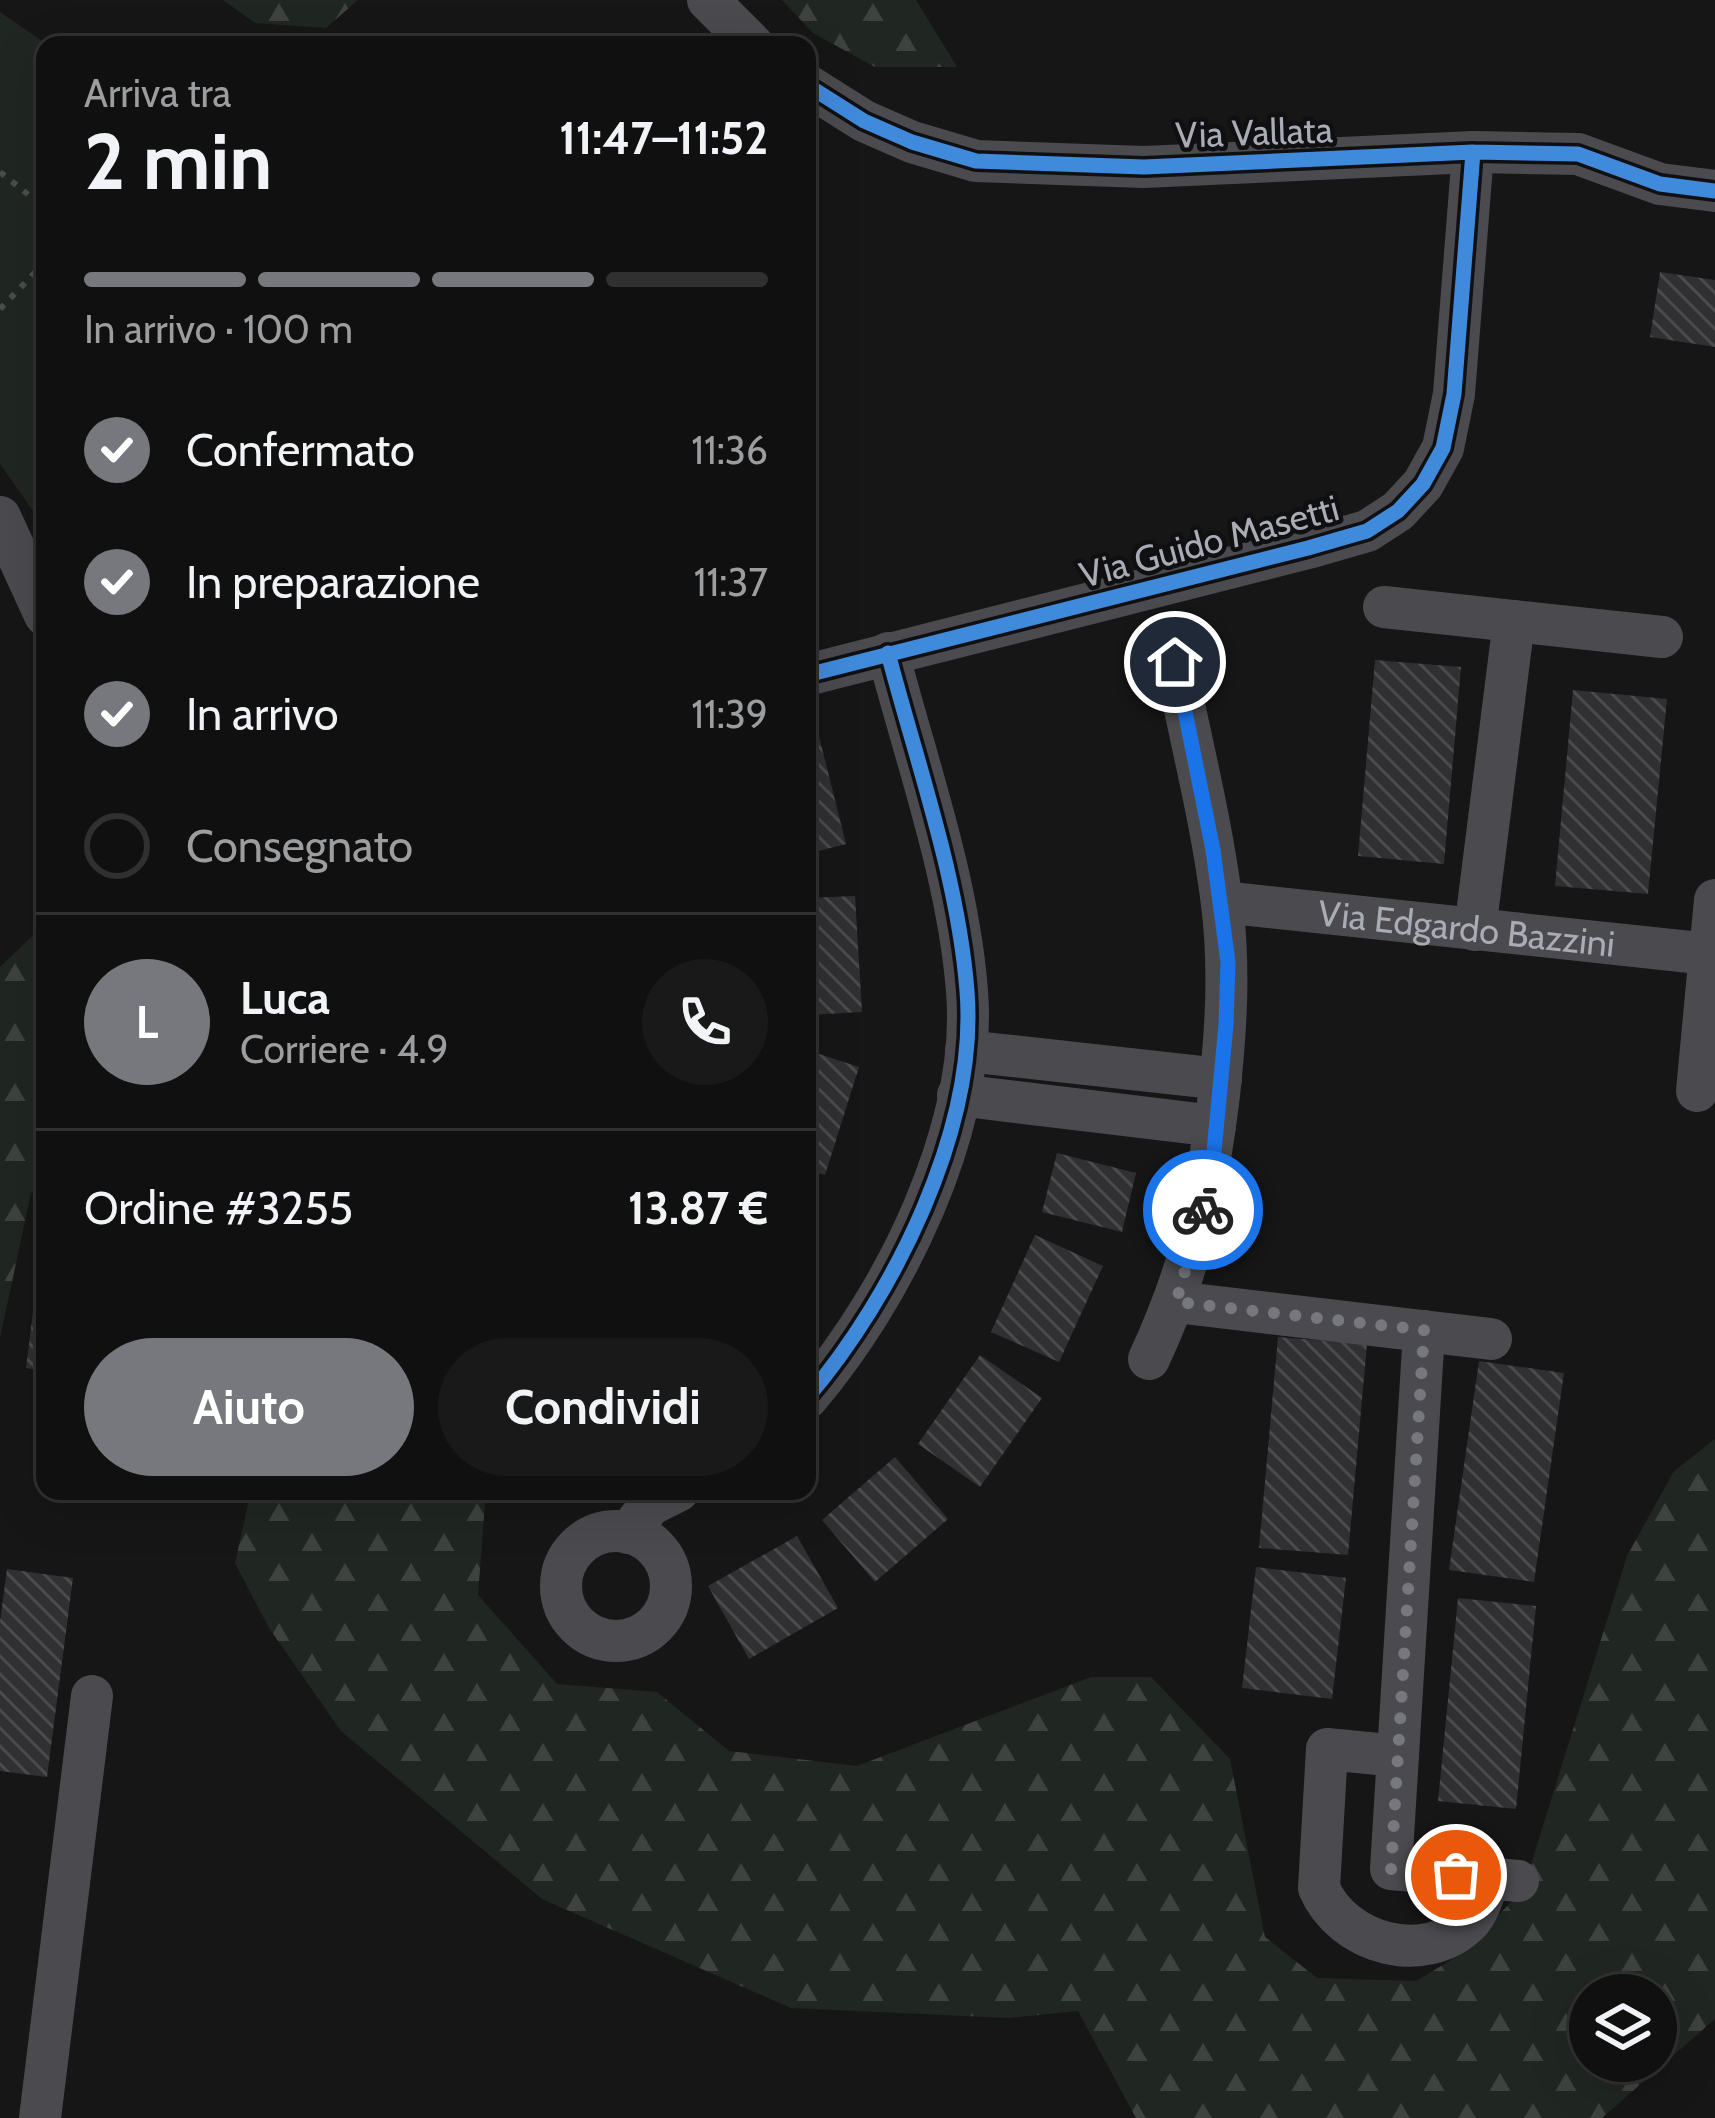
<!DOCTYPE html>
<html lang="it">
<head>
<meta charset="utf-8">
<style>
  :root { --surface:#101010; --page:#191919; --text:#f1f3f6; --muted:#9c9d9f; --line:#303030; --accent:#76787d }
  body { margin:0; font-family:Cabin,sans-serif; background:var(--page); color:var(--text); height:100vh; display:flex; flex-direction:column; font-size:45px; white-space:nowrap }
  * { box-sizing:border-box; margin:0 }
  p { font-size:39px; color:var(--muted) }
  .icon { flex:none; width:66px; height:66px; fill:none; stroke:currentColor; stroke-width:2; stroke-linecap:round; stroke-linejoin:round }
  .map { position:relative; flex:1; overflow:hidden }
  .drawer { position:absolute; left:36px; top:36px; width:780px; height:1464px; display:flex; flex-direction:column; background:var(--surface); border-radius:24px; box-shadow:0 12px 48px #0002,0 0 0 3px var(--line) }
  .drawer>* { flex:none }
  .tools { position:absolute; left:1569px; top:1974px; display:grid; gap:24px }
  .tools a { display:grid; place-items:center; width:108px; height:108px; border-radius:50%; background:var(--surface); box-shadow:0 12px 48px #0002,0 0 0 3px var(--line); font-size:60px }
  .pin { position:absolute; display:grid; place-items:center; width:102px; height:102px; color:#fff; margin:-51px; border:6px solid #fff; border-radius:50%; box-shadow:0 3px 12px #0007 }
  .courier { position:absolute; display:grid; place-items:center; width:120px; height:120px; margin:-60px; border:9px solid #1a73e8; border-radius:50%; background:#fff; color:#222; box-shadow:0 3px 15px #0007 }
  .overview em { font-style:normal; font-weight:800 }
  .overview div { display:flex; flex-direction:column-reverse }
  .overview { display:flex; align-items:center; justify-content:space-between; height:204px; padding:0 48px }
  h1 { font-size:78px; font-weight:800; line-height:90px }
  .bar { display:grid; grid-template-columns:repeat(4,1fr); gap:18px 12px; align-content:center; height:144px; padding:0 48px }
  .bar i { height:15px; border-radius:9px; background:var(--line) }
  .bar .current { background:var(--accent) }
  .bar p { grid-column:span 4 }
  .line { display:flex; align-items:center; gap:30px; padding:0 48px; border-top:3px solid var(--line) }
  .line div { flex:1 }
  .round { display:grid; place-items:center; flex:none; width:126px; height:126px; border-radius:63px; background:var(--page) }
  ol { padding:0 48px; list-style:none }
  li { display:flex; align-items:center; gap:36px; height:132px }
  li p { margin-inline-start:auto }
  li .icon { padding:12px; border-radius:50%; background:var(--accent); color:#fff; stroke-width:4 }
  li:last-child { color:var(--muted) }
  li i { width:66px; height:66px; border:6px solid var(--line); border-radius:50% }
  .action { display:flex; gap:24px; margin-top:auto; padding:24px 48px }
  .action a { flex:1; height:138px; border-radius:72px; background:var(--accent); color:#fff; font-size:48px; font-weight:800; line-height:138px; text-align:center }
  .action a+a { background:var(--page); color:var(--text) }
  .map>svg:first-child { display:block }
  .green { fill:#202621 }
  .forest { fill:url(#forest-firs); fill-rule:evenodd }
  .building { fill:url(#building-back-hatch) }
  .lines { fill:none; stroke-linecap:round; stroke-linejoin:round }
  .path { stroke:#4c4d4f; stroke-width:6; stroke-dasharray:6 9; stroke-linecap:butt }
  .minor { stroke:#4b4b4f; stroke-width:42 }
  .cycleway-casing { stroke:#101012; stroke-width:22 }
  .cycleway { stroke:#408adc; stroke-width:15 }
  .done { stroke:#76787d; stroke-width:12; stroke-dasharray:0 21.6 }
  .route { stroke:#1a73e8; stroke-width:15 }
  .labels { text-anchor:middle; stroke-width:9; stroke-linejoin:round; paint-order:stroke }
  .street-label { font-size:36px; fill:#a9acb5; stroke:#101012 }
</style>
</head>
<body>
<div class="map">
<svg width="1715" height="2118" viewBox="0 0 1715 2118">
  <defs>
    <pattern id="forest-firs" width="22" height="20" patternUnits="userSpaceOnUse" patternTransform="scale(3)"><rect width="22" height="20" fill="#202621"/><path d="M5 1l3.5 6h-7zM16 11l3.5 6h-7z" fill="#3e433f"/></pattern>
    <pattern id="building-back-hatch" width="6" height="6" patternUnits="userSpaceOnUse" patternTransform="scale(3)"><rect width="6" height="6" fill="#303032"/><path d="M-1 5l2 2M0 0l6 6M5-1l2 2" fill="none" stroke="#4b4b4d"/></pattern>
  </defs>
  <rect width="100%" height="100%" fill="#161616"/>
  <!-- green -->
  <path class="green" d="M0,12L48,45L45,528L0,464Z"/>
  <!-- forest -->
  <path class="forest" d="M223,0H358L326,28L255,23Z
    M782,0H916L957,67H875L813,33Z
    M45,924V1192L31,1193L0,1338V967Z
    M1715,1439V2019L1602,2118H1136L1078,2011L1009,2018L791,2008L542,1899L341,1731L269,1628L235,1563L251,1491H482L485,1504L478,1595L557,1684L657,1692L729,1751L857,1766L1091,1677H1151L1230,1759L1265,1937L1317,1978L1416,1981L1458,1956L1523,1890L1627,1556L1674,1471ZM1590,1995H1656V2061H1590Z"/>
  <!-- building -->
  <path class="building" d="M1660,272L1715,280V347L1650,337Z
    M1375,660L1461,667L1444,864L1358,856Z
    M1573,690L1667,699L1648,894L1555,886Z
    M818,732L846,844L807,854V735Z
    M855,896L862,1012L807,1015V898Z
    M807,1050L859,1067L825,1175L807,1170Z
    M1057,1153L1136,1173L1122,1232L1042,1212Z
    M1035,1235L1103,1266L1059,1362L991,1332Z
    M42,1239H45V1371L26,1368Z
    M1278,1337L1367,1344L1348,1555L1259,1548Z
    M980,1355L1042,1398L980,1487L918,1444Z
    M1479,1361L1564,1373L1534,1582L1449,1570Z
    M895,1457L948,1519L875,1582L822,1520Z
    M797,1536L838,1608L749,1659L708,1586Z
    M1256,1567L1346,1578L1332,1699L1242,1688Z
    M7,1569L73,1578L47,1777L0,1771V1622Z
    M1458,1598L1536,1606L1516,1809L1438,1801Z"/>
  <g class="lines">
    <!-- path -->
    <path class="path" d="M0,172L45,208
      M0,309L45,262"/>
    <!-- minor -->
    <g class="minor">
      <path d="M708,0L753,45"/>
      <path d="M807,85L864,121L912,142L976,161L1144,167L1473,152L1578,154L1660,184L1715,191"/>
      <path d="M0,517L45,615"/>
      <path d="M1384,607L1662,637"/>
      <path d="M807,675L1308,548L1367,531L1398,511L1423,484L1443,448L1454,394L1473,152"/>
      <path id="s1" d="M1222,902L1709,954"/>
      <path d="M1475,930L1514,621"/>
      <path d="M966,1051L1221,1079"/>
      <path d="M1697,1091L1715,900"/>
      <path d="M958,1095L1215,1126"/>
      <path d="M1176,1302L1491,1339"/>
      <path d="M1424,1331L1391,1869L1518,1881"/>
      <path d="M1149,1359C1193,1264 1206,1198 1219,1095C1226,1031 1230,969 1222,904C1212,823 1191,742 1175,661"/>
      <path d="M807,1398C894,1296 978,1128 967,991C958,877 917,764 888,653"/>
      <circle cx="616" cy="1586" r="55"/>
      <path d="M628,1533L650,1505L678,1491"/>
      <path d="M1398,1756L1327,1749L1319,1888C1342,1943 1425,1968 1470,1921C1480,1910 1484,1892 1489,1878"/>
      <path d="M40,2118L92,1696"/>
    </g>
    <!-- cycleway casing -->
    <g class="cycleway-casing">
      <path id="cycleway" d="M807,85L864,121L912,142L976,161L1144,167L1473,152L1578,154L1660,184L1715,191
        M807,675L1308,548L1367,531L1398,511L1423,484L1443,448L1454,394L1473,152
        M807,1398C894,1296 978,1128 967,991C958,877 917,764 888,653"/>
    </g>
    <!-- cycleway -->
    <use href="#cycleway" class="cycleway"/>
  </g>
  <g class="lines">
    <!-- done -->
    <path class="done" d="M1203,1210L1176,1302L1424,1330L1391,1869L1456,1875"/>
    <!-- route -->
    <path class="route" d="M1175,662L1213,850L1228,962L1226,1025L1213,1162L1203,1210"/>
  </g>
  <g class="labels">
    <!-- street labels -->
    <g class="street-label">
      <text transform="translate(1254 132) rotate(-2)" y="13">Via Vallata</text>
      <text transform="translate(1209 541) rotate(-15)" y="13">Via Guido Masetti</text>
      <text dy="13" stroke="none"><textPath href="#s1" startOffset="246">Via Edgardo Bazzini</textPath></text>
    </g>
  </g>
</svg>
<div class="tools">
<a><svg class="icon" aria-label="layers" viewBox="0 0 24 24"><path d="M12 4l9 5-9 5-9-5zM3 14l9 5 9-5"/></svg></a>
</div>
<div class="pin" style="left:1456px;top:1875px;background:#ea580c"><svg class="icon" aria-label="bag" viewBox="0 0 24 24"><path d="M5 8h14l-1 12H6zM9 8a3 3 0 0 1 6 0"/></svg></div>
<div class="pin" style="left:1175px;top:662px;background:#1f2937"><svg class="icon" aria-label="home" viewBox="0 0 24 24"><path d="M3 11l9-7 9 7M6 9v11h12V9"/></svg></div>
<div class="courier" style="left:1203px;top:1210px"><svg class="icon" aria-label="bike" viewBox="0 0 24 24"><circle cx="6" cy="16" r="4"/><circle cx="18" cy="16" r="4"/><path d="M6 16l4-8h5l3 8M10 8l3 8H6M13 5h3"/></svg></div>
<section class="drawer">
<div class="overview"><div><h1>2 min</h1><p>Arriva tra</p></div><em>11:47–11:52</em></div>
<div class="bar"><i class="current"></i><i class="current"></i><i class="current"></i><i></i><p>In arrivo · 100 m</p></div>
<ol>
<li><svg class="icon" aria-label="check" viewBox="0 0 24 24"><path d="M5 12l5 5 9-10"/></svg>Confermato<p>11:36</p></li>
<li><svg class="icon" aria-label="check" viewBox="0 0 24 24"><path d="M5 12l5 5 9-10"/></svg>In preparazione<p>11:37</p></li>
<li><svg class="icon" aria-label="check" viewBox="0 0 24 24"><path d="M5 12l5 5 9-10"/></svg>In arrivo<p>11:39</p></li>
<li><i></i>Consegnato</li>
</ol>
<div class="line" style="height:216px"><b class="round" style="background:var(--accent);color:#fff">L</b><div><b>Luca</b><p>Corriere · 4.9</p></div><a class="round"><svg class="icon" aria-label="phone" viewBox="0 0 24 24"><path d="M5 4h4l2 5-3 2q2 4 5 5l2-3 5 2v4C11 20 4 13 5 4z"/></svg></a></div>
<div class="line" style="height:156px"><div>Ordine #3255</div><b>13.87 €</b></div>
<div class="action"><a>Aiuto</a><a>Condividi</a></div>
</section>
</div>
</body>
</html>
